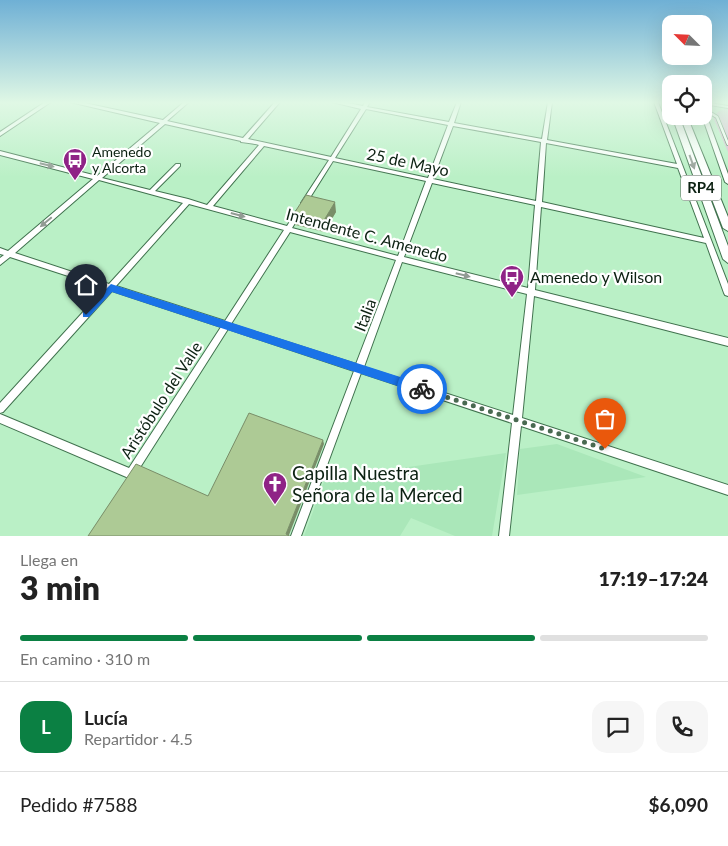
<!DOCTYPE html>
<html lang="es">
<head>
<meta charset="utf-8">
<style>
  :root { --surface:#fff; --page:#f6f6f6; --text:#222; --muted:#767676; --line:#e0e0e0; --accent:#0b8043 }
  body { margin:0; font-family:Lato,sans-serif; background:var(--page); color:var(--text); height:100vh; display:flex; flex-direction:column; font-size:19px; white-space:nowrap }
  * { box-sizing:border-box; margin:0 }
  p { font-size:16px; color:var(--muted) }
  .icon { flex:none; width:28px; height:28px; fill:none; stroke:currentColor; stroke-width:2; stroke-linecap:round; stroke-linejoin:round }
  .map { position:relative; height:536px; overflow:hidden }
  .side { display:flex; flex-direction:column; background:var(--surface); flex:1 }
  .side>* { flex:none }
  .needle { width:32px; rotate:294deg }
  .tools { position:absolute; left:662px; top:15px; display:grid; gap:10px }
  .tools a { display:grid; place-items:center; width:50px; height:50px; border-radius:10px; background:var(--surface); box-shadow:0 5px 20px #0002; font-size:25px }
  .pin { position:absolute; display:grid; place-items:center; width:42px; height:42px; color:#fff; margin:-51px -21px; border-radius:50% 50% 50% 0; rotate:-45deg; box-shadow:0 0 5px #0007 }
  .pin .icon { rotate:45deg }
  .courier { position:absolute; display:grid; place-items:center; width:50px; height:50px; margin:-25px; border:4px solid #1a73e8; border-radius:50%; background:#fff; color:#222; box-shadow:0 1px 6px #0007 }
  .head em { font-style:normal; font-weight:800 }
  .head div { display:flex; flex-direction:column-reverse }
  .head { display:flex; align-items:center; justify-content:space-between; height:85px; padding:0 20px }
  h1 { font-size:32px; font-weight:800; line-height:38px }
  .bar { display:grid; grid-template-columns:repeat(4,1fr); gap:8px 5px; align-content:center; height:60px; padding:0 20px }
  .bar i { height:6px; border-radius:4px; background:var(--line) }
  .bar .active { background:var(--accent) }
  .bar p { grid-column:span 4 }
  .line { display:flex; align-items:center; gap:12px; padding:0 20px; border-top:1px solid var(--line) }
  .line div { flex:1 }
  .round { display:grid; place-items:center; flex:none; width:52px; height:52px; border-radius:15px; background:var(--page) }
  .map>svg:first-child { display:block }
  .built { fill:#aae7b9 }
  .green { fill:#d9b9d4 }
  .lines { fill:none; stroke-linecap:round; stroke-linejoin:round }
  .lane-casing { stroke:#40724e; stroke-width:4 }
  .street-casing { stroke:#40724e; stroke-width:2 }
  .primary-casing { stroke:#40724e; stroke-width:2 }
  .lane { stroke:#fff; stroke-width:2.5 }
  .street { fill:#fff; fill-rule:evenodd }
  .primary { fill:#fff; fill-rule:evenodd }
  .wall { fill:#95ae80 }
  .shaded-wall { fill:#798d68 }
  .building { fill:#adca95; stroke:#798d68 }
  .oneway { fill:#929b94 }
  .route { fill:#1a73e8 }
  .done { stroke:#496951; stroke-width:5; stroke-dasharray:0 9 }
  .labels { text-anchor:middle; stroke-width:4.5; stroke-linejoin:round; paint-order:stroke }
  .far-poi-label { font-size:14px; fill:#0c2112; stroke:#fff; text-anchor:start }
  .shield { fill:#fff; stroke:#556459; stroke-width:1 }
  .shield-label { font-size:15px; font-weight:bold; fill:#0c2112 }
  .street-label { font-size:16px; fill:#0c2112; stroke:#fff }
  .poi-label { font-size:16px; fill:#0c2112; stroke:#fff; text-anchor:start }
  .near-poi-label { font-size:19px; fill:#0c2112; stroke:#fff; text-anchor:start }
</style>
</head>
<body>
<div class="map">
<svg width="728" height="536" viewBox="0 0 728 536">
  <rect width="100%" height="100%" fill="#baf0c6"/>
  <!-- built -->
  <path class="built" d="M557,444L646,477L517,495L520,449Z
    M506,453L492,536H455L411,518L400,536H304L325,479Z"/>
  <!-- green -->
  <path class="green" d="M728,108V152L713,117L719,111Z"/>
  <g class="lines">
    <!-- lane casing -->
    <g class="lane-casing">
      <path id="lane" d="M704,109L717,117L728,144"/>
    </g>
    <!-- street casing -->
    <g class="street-casing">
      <path id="street" d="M45,102H51L0,136V132Z
        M70,102H80L163,120L184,102H189L167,121L243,138L275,102H280L248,139L331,157L361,109L332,102H343L363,106L365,102H370L367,107L449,122L457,102H461L454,123L542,139L548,102H552L547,140L677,164L654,102H658L728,284V296L725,295L724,293L706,243L541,207L535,290L728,338V346L534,296L522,418L728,485V495L521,426L509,536H499L512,423L361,373L301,536H291L354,371L228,329L134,477L131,479L0,423V414L129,468L221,327L112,291L3,412L0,413V403L105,288L10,257L0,265V258L4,255L0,254V248L8,251L93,179L0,155V151L97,176L160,123ZM366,109L448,125L428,178L335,158ZM165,124L241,141V142C247,143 253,143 259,145L207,205L188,199L155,191L180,166V164H176L150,190L102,178ZM453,126L541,142L536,201L433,179ZM546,143L678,168L704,238L542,202ZM264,146L329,160L301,203L304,205L306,204L333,161L426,181L398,256L292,228L302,212L299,210H297L287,226L213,206ZM99,180L183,203L109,284L15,253ZM432,183L535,205L528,288L404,257ZM189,204L284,230L225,321L116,286ZM290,232L396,260L356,364L231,324ZM402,262L527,294L513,415L364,367Z
        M704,102L728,106V108L704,104Z
        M704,113L706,114L728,174V184L725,182L702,116H704Z"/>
    </g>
    <!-- primary casing -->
    <g class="primary-casing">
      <path id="primary" d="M666,102H671V110L669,109Z
        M672,116H679L728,246V263L723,259Z
        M680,116H687L728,217V231L723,228Z"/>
    </g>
    <!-- lane -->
    <use href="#lane" class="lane"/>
    <!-- street -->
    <use href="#street" class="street"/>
    <!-- primary -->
    <use href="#primary" class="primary"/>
  </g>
  <!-- wall -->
  <path class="wall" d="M336,212L324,232L295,225L293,215Z"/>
  <!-- shaded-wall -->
  <path class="shaded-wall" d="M335,202L336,212L324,232L323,222Z
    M323,440L324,444L289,535L290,536H289L286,534Z"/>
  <!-- building -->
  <path class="building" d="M306,195L335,202L323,222L293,215Z
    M249,413L323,440L286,534L289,536H88L136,464L208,496Z"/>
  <!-- one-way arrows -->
  <defs><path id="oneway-solid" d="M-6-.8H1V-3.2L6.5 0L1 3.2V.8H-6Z" transform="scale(1.25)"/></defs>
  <g class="oneway">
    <use href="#oneway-solid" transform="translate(692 162) rotate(70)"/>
    <use href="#oneway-solid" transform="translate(47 165) rotate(14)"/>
    <use href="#oneway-solid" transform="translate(238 215) rotate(15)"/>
    <use href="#oneway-solid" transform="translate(46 222) rotate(140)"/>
    <use href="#oneway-solid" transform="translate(463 275) rotate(14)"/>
  </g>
  <!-- sky -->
  <linearGradient id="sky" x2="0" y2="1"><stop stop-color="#6fb0d5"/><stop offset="0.58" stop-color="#e0f8e5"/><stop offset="1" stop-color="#e0f8e5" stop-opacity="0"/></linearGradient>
  <rect width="728" height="177" fill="url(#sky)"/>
  <!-- route -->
  <path class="route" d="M111,284L422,384L427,389L422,394L112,292L89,317H83V312Z"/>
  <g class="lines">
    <!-- done -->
    <path class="done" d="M422,389L605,449"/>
  </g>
  <!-- icons -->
  <defs>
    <g id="bus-pin" transform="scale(1.25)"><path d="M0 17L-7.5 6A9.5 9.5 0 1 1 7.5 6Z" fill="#8f2386" stroke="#fff"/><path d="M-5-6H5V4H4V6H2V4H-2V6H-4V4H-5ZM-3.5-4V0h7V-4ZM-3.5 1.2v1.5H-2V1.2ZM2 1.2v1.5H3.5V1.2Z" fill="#fff"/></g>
    <g id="church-pin" transform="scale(1.25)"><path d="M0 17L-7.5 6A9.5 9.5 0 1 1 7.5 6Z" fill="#8f2386" stroke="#fff"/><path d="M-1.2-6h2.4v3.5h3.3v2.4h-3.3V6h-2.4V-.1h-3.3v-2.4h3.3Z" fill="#fff"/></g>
  </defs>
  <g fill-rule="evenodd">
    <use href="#bus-pin" x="75" y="160"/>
    <use href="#bus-pin" x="512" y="277"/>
    <use href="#church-pin" x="275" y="484"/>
  </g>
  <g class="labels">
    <!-- far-poi labels -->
    <g class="far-poi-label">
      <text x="92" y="157">Amenedo<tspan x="92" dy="16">y Alcorta</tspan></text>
    </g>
    <!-- shield labels -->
    <rect class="shield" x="681" y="175.5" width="40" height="25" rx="4"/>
    <g class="shield-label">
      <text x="701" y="193">RP4</text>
    </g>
    <!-- street labels -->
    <g class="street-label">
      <text transform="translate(408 162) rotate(12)" y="6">25 de Mayo</text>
      <text transform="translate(367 235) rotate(15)" y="6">Intendente C. Amenedo</text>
      <text transform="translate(365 315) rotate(-69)" y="6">Italia</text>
      <text transform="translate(161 400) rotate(-57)" y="6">Aristóbulo del Valle</text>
    </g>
    <!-- poi labels -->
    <g class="poi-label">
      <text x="530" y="283">Amenedo y Wilson</text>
    </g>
    <!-- near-poi labels -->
    <g class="near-poi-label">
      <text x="292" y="480">Capilla Nuestra<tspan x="292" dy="22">Señora de la Merced</tspan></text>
    </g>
  </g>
</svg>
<div class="tools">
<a><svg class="needle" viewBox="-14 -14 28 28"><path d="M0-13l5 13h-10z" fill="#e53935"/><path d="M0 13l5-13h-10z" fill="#767676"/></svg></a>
<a><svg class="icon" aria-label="locate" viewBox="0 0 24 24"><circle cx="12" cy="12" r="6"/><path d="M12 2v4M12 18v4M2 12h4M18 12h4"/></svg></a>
</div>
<div class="pin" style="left:605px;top:449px;background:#ea580c"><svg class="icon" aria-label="bag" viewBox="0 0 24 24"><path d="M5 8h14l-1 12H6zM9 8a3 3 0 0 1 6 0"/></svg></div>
<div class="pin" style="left:86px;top:315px;background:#1f2937"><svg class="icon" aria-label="home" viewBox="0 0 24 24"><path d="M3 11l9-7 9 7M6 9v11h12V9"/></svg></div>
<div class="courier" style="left:422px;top:389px"><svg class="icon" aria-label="bike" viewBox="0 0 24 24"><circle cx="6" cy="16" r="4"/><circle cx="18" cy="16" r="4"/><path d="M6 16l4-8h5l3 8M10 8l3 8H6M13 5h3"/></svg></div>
</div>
<section class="side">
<div class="head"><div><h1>3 min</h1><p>Llega en</p></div><em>17:19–17:24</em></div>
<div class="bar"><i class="active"></i><i class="active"></i><i class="active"></i><i></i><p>En camino · 310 m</p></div>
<div class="line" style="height:90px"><b class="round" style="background:var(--accent);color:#fff">L</b><div><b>Lucía</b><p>Repartidor · 4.5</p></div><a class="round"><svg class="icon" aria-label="chat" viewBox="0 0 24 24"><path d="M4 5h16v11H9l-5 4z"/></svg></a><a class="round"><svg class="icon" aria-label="phone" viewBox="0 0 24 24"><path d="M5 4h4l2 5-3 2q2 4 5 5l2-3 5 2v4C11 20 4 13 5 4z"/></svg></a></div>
<div class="line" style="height:65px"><div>Pedido #7588</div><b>$6,090</b></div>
</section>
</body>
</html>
